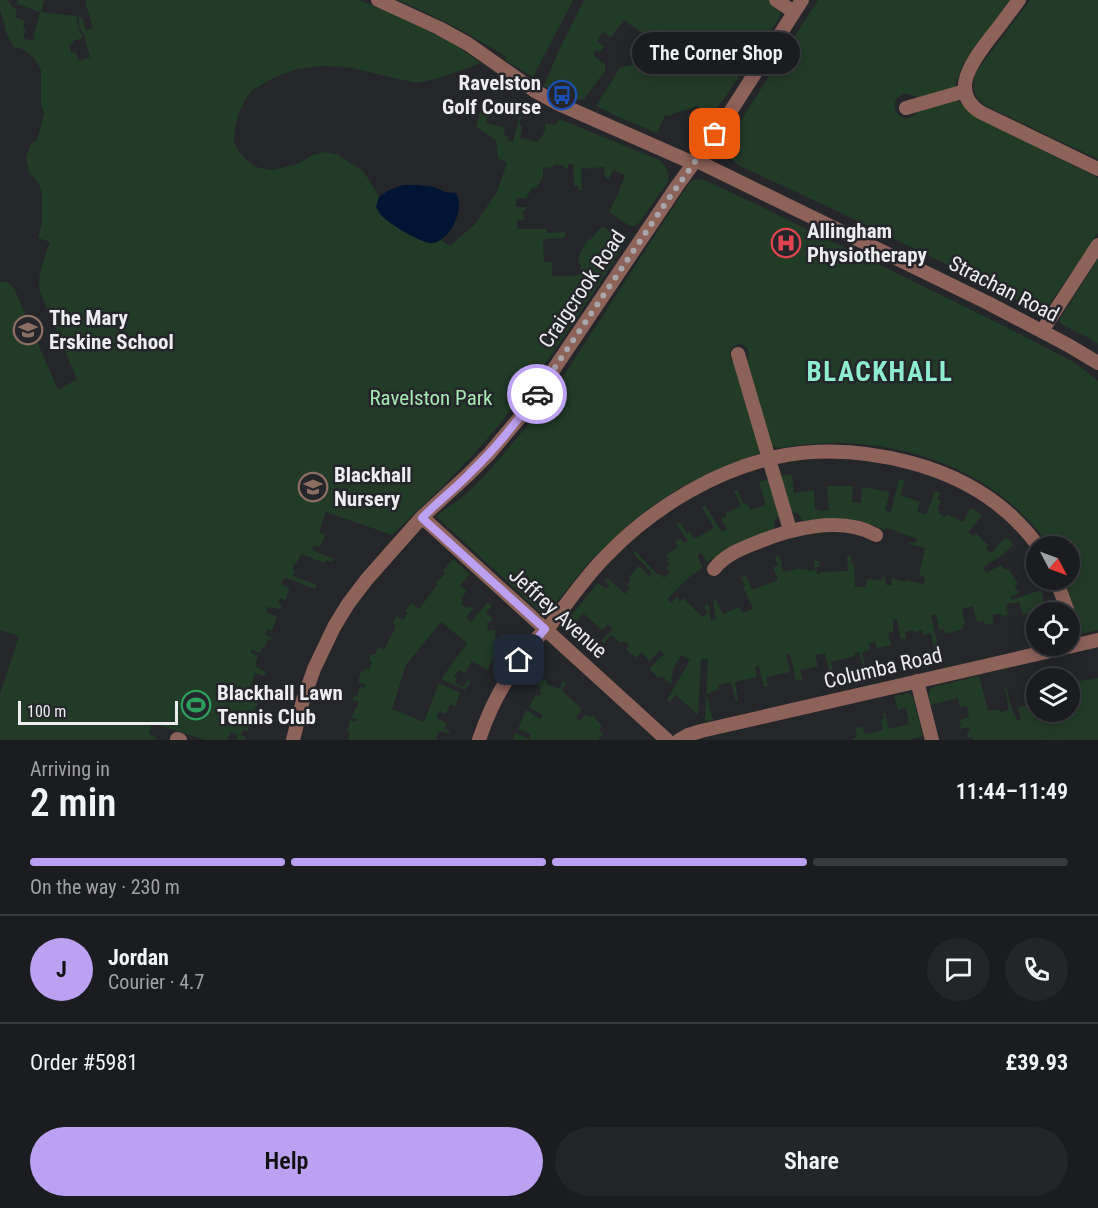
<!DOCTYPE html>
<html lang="en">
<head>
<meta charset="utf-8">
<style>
  :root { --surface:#1b1c20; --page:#242529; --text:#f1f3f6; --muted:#a0a1a5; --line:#393a3e; --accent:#bca0f2 }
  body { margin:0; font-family:"Roboto Condensed",sans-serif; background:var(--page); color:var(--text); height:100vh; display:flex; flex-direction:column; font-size:22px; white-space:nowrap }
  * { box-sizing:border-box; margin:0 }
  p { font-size:20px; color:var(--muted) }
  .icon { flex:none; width:33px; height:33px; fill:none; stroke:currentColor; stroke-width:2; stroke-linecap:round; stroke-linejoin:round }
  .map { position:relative; height:740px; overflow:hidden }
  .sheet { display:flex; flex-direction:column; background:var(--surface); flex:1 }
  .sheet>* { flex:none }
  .needle { width:39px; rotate:131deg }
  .fabs { position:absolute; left:1026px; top:536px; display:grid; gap:12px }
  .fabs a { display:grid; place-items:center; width:54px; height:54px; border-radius:50%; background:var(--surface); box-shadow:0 3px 15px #0003,0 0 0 2px var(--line); font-size:30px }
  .scale { position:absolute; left:18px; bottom:15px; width:160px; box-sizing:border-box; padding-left:6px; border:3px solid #ededf0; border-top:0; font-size:16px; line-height:21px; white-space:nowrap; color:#ededf0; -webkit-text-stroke:4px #24262a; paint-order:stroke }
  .pin { position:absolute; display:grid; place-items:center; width:51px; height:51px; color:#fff; margin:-26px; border-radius:12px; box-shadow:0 3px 9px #0006 }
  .courier { position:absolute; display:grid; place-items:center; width:60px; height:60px; margin:-30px; border:4px solid #bca0f2; border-radius:50%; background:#fff; color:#222; box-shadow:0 2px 8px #0007 }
  .bubble { position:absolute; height:42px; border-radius:21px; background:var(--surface); box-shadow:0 3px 15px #0003,0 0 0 2px var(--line); font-size:20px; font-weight:600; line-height:42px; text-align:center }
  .head em { font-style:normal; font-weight:600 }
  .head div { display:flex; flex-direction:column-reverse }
  .head { display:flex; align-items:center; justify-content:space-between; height:102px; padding:0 30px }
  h1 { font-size:39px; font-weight:600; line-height:45px }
  .bar { display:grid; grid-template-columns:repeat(4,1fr); gap:9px 6px; align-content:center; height:72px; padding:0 30px }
  .bar i { height:8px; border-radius:4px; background:var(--line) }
  .bar .current { background:var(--accent) }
  .bar p { grid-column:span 4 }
  .line { display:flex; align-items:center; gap:15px; padding:0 30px; border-top:2px solid var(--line) }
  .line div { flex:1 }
  .round { display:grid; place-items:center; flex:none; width:63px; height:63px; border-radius:32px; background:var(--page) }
  .button { display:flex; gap:12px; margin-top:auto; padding:12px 30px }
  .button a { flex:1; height:69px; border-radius:36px; background:var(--accent); color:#111; font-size:24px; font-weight:600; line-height:69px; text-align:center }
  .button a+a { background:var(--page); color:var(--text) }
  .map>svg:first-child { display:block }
  .green { fill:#223b27 }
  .water { fill:#001534 }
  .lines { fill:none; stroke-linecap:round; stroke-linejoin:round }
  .minor { stroke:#8d6259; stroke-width:14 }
  .done { stroke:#a7a7ab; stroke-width:6; stroke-dasharray:0 10.8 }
  .route { stroke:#bca0f2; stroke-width:8 }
  .labels { text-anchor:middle; stroke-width:5; stroke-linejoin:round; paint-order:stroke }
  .poi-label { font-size:21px; font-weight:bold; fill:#ededf0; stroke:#24262a; text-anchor:start }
  .street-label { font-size:21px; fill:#ededf0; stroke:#24262a }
  .park-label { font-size:21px; fill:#a6e8b2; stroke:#24262a }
  .district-label { font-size:27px; font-weight:bold; letter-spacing:1.5px; fill:#8eeccf; stroke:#24262a }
</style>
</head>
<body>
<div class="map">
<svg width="1098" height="740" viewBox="0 0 1098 740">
  <rect width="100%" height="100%" fill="#24262a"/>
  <!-- green -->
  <path class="green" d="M0,0H9L8,2L11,4V6L17,9L15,17L25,21L23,28L26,29L23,38L33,41L35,35H34L40,12L17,4L18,0H44L41,12L76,16L78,27L83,38L73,41V43L69,45L71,53L76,52L79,61L90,57L84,35L79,27L78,16L82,18L86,30L93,28L85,1L88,0H359L407,20L450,41L481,63L436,79L416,83L347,67L322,66L297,69L273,78L251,91L244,102L238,115L235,128L234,142L240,153L248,162L259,168L272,170L297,164L313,155L325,152L338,155L364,172L384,205L450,246L475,224L497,192L507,163L498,158L496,140L476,127L484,98L504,106L502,114L495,111H489L486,123L505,128L503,135L508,136L507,140L513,142L521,110H523L519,125L522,126L520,138L537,142C542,137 547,131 545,123L555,125L559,119L659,160C666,166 669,172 668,182L639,223L634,226H630L609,212L618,194L625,175L613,170L609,179L605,177L604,167L581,169L582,190H578V186H574L573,164H568V168H564L563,165H554L553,167L543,168V177L536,189L533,187L526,198H516V207H526V210H523L524,220H517V229H547V233L565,232V238L543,239L544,262H552V276H574L579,274L581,266L578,259L586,241C595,239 595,230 603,227L620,238L624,243L623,247C577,318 530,392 473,455C447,483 419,509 392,535L326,512L319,532L325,535L320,547L314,545L312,550L334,559L332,562L326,560L325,563L301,554L296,564H294L292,570L295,571L293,576L317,585L315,589L286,578L282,580V585L290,588L285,600L280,598L278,603L282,605L280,609L268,607L266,612L277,617L272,631L267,629L265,634L272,638L271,640L268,639L264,648H262L260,653L252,650L250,652L258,656L255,666L266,672L265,676L255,673L248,695L258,699L256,703L258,704L257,707H255L253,714L244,711L243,713L252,717L248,731L243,730L241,735L246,737L245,740H236L238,735L231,732L227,740H205L146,721L145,723L152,725L149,734L155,736L156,740H0V694L19,636L0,630V282H8L14,288L58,390L77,379L40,292C36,276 45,257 50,242L38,238L42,223V193L38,182L29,173L26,157L31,144L37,140L44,113L41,104V70L34,58L23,49L13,47L12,44L7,35L0,9Z
    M397,0H573L533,77L506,61L505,59V56C470,34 436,16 397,0Z
    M584,0H773L781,10C779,24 766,34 759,46C743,70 728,94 711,116L697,106L667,116L665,115L657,133L625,120L596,106L620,68L631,65L638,55L637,40L642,33L624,20L611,37L603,32L597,41L604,47L600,52L597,50L594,52V55L596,58L605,64V71L584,99L577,100L544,86L558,52Z
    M818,0H1010L963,64L954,89L919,99L913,95L904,93C900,96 896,98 895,103C893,111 900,119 908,118C914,118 915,113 920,111C925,107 945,100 951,100C961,99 967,109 974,115L1098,178V233L1045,311L1040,312L1036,311L1018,300L1001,294L964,273L829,207L740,166C731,160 723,153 727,142Z
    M1030,0H1098V159L984,105C973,96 971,85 976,72Z
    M702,179L768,210L1004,326L1072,361L1098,381V630L1082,634L1065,579H1070V546H1049C1005,480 924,446 846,443C823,442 800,445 777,448L772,446L746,361C751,353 749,347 740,344C732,345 730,350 730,358L735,363L760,453L683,486L655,504L629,524L592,559L547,613H541L539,611L436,516L464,496L489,471L528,425L555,389L687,186L693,180Z
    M1098,259V344L1085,336L1061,324L1059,320Z
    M792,474L794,493L814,490L815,510L819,509V511L829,510L827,486H853L852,502L861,503L862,487L890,492L885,510L891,512L899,479L905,481L900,495L920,502L917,512L926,515L935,491L940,493L937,499L941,501L937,509L939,510L938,513L945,517L947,514L963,522L970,508L975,510L982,516L968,532L973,536L976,533L988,545L986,549L991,553L1006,537L1014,545L998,558L983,567L986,573L1001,565L1005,570L1008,568L1018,584L1014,586L1019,593L1011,596L1012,600L1041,590L1046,609L1023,615L1019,602L1006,604L1008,615L1001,616L1000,613L992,615L994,623L985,625L984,621L977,622L973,606L962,609L965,624L962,625L963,629L945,634L944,629L939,630L936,615H931L939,653L935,654L931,633L923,635L922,630L914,632L913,630L905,632L906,638L901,639L897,619H893V632L888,633L891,645L877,648L875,642L869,643L870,650L862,652L866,669L864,670L859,652L854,653L855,656L831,662L833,672L830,673L825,653L815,655L818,666L800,670L802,680L796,681L790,654H786L790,672L766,677L768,686L764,687L759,666L755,667L757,677L735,682L738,701H736L731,682L718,685L719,689L706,694L713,720L705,721L708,659H701L698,715L676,695L670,702L667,700L690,660L681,655L673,669L671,684L661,676L659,678L649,669L664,654L660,650L650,661L641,652L636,658L626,649L629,645L624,641L621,643L611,635L604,643L601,641L613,629L608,624L602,630L583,613L576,622L578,624L575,627L567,620L598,583L606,589L609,585L605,581L608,578L625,594L630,588L627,585L631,579L629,577L639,566L649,576L652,573L633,553L635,551L658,575L660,574L664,578L670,572L666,568L670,564L667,561L669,559L666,555L678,547L675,542L680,538L684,543L688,541L676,524L680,522L687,533L690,532L694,539L714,528L702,507L705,505L722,532L727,529L721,519L727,516L726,513L741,506L734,491L738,490L743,504L747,503L750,510L766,505L759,482L769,479L780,514L774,522V531L730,549L707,562L701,553L697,556L703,567L687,579L667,599L671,603L677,597L680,601L683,598L703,617L708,612L704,608L708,603L711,621L716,620L713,601L716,600L723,614L739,607L743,613L753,608L743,587L745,585L741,577L746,576L752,590L778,580L773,567L778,566L775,557L780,556L783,572L801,568V570L807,569L808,571L815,570L814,561H819V567H816L817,574H820V572L848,571L847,556H851V563H854L855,587H866L867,579L882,580L883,575H884L886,585H892L891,578L905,582L906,580L924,584L925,577L919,576L925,548L908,544L909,542L916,543L917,539L887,528L884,530C864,518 826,522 804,522L798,514L789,511L778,476Z
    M453,559L470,574L460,585L467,591L461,598L463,600L461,604L466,608L470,606L473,609L466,618L471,622L487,603L492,606L486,613L492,618V621L487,622L488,631L495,630C497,646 496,656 487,670L472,661L465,673L459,670L454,677L457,679L455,683L463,687L468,680L470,682L465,690L441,679L467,643L441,622L406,665L392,709L424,722L439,683L460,693L455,706L450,704L446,714L439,711L436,718L447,723L444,729L450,731L449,733L439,731L436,740H348L350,733L347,732L350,720L356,722L357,719L352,718L355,708H357L359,702L352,700L354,696H357L360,687L364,688L365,684L358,682L361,671L364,672L365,669L369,670L372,662L369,660L371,654L375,655L378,647L384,650L396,626L392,623L397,616L403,620L408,613L405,611L411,603L419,609L437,585L436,583L445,573L443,571Z
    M532,660L542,663L538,677L547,681L546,684L560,689L563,681L567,683L561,690L582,709L576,717L580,721L586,714L590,717L592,715L602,726L599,730L603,734L598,740H517L513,739L515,733L529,739L531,734L518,729L526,710L540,719L543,715L529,707L536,695L540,696L541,693L539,691L541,688L521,674Z
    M1072,675L1073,682L1098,678V740H973L972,737L968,738L967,733L970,732L969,727L960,729V727L961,726L960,720L969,717L967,707L965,706L960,707L958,698L931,705C929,698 926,692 933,687L979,676L988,711L999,709L1000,712L1009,710L1005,687L1006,686L1011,708L1017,720L1021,719L1018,707L1033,704L1030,689L1031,688V684L1035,683L1036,691V711H1070V678H1064L1063,677Z
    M909,693L913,697L923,736L908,740H853V738L857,736L855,727L857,726V728L863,727L865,734L883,730L881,720L884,719L883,713H885L889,729L909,724L906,708L898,710L894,696Z"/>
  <!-- water -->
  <path class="water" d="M403,185H418L434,187L445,192L456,193C465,208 452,238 434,243C423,245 389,224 381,215C379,213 378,210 376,207L379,197L389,190Z"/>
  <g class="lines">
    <!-- minor -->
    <path class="minor" d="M378,0L439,28L468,44L535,91L559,104L693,163
      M776,0L794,12
      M1019,0C1009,13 1000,26 990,38C974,60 948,91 980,112L1098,169
      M906,108L965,91
      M695,160L988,303L1068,345L1098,363
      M1042,331L1098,245
      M738,354L790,530
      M422,517L667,740
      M714,569C724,556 738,550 753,544C789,529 840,515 876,535
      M1056,579L1068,612
      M1070,619L1075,645
      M546,631C566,605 583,579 606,556C653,507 718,468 786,455C828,448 871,452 912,463C963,477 1007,503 1038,546
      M917,681L932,740
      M177,739L180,740
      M293,740L303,700L314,669L334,627L348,604L367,579L422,517L469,474L489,454L527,409L677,186L725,120L802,0
      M479,740C493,697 515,663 545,629
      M679,740L688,735L701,731L1098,640"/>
  </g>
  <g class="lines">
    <!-- done -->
    <path class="done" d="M537,394L669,198L715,134"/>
    <!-- route -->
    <path class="route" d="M519,660L545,629L422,518C437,502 455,489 470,473C495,449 517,422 537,394"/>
  </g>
  <!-- icons -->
  <defs>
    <g id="bus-ring" transform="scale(1.5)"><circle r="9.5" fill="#24262a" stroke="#1a4fb4" stroke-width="1.5"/><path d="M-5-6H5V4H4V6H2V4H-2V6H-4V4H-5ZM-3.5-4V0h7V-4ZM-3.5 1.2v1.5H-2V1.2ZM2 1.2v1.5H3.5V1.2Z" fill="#1a4fb4"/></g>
    <g id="hospital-ring" transform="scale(1.5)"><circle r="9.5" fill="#24262a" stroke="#e0444e" stroke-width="1.5"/><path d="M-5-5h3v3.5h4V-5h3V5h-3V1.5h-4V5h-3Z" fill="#e0444e"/></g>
    <g id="school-ring" transform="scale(1.5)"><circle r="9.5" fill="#24262a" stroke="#8d6e63" stroke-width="1.5"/><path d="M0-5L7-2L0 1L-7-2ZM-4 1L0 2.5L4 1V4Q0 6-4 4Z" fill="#8d6e63"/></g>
    <g id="stadium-ring" transform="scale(1.5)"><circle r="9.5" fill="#24262a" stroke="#2e9e5b" stroke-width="1.5"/><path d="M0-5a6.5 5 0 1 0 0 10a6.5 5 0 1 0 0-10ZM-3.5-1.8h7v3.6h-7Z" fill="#2e9e5b"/></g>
  </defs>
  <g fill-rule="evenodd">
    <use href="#bus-ring" x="562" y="95"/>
    <use href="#hospital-ring" x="786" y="243"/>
    <use href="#school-ring" x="28" y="330"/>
    <use href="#school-ring" x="313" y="487"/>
    <use href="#stadium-ring" x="196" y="705"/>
  </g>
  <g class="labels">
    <!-- poi labels -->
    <g class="poi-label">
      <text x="541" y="90" text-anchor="end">Ravelston<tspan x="541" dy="24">Golf Course</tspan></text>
      <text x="807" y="238">Allingham<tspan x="807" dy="24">Physiotherapy</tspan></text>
      <text x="49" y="325">The Mary<tspan x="49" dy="24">Erskine School</tspan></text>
      <text x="334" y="482">Blackhall<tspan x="334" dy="24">Nursery</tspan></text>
      <text x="217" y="700">Blackhall Lawn<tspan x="217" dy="24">Tennis Club</tspan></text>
    </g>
    <!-- street labels -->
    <g class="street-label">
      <text transform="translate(582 289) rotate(-56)" y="7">Craigcrook Road</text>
      <text transform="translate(1004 289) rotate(27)" y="7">Strachan Road</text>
      <text transform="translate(558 613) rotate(42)" y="7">Jeffrey Avenue</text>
      <text transform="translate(883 668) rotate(-13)" y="7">Columba Road</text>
    </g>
    <!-- park labels -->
    <g class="park-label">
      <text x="431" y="405">Ravelston Park</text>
    </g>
    <!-- district labels -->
    <g class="district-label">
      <text x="880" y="381">BLACKHALL</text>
    </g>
  </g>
</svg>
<div class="fabs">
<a><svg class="needle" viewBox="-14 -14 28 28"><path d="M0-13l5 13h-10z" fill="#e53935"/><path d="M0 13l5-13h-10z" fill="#a0a1a5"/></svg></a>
<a><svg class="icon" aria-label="locate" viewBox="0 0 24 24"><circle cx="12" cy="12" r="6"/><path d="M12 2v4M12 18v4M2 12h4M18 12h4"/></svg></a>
<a><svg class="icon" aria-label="layers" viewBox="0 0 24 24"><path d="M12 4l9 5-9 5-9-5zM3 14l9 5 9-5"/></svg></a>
</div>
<div class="scale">100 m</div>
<div class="pin" style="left:715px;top:134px;background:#ea580c"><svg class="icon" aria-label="bag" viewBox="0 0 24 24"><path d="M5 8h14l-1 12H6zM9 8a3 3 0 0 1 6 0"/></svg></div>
<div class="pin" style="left:519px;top:660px;background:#1f2937"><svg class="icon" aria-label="home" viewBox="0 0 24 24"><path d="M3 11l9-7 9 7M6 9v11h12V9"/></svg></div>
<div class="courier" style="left:537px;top:394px"><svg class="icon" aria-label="car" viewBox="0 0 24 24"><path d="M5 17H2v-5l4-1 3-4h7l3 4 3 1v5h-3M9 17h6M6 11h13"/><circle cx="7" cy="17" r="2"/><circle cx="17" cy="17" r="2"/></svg></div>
<div class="bubble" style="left:632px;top:32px;width:168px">The Corner Shop</div>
</div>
<section class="sheet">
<div class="head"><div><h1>2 min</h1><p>Arriving in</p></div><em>11:44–11:49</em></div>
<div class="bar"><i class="current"></i><i class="current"></i><i class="current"></i><i></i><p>On the way · 230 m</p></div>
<div class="line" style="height:108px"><b class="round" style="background:var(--accent);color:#111">J</b><div><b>Jordan</b><p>Courier · 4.7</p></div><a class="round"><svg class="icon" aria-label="chat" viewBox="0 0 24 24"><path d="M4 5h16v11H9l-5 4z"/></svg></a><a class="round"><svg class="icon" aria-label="phone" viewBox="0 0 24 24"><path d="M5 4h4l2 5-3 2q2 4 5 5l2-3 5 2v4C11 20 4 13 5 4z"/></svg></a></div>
<div class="line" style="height:78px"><div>Order #5981</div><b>£39.93</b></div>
<div class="button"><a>Help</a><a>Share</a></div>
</section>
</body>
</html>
